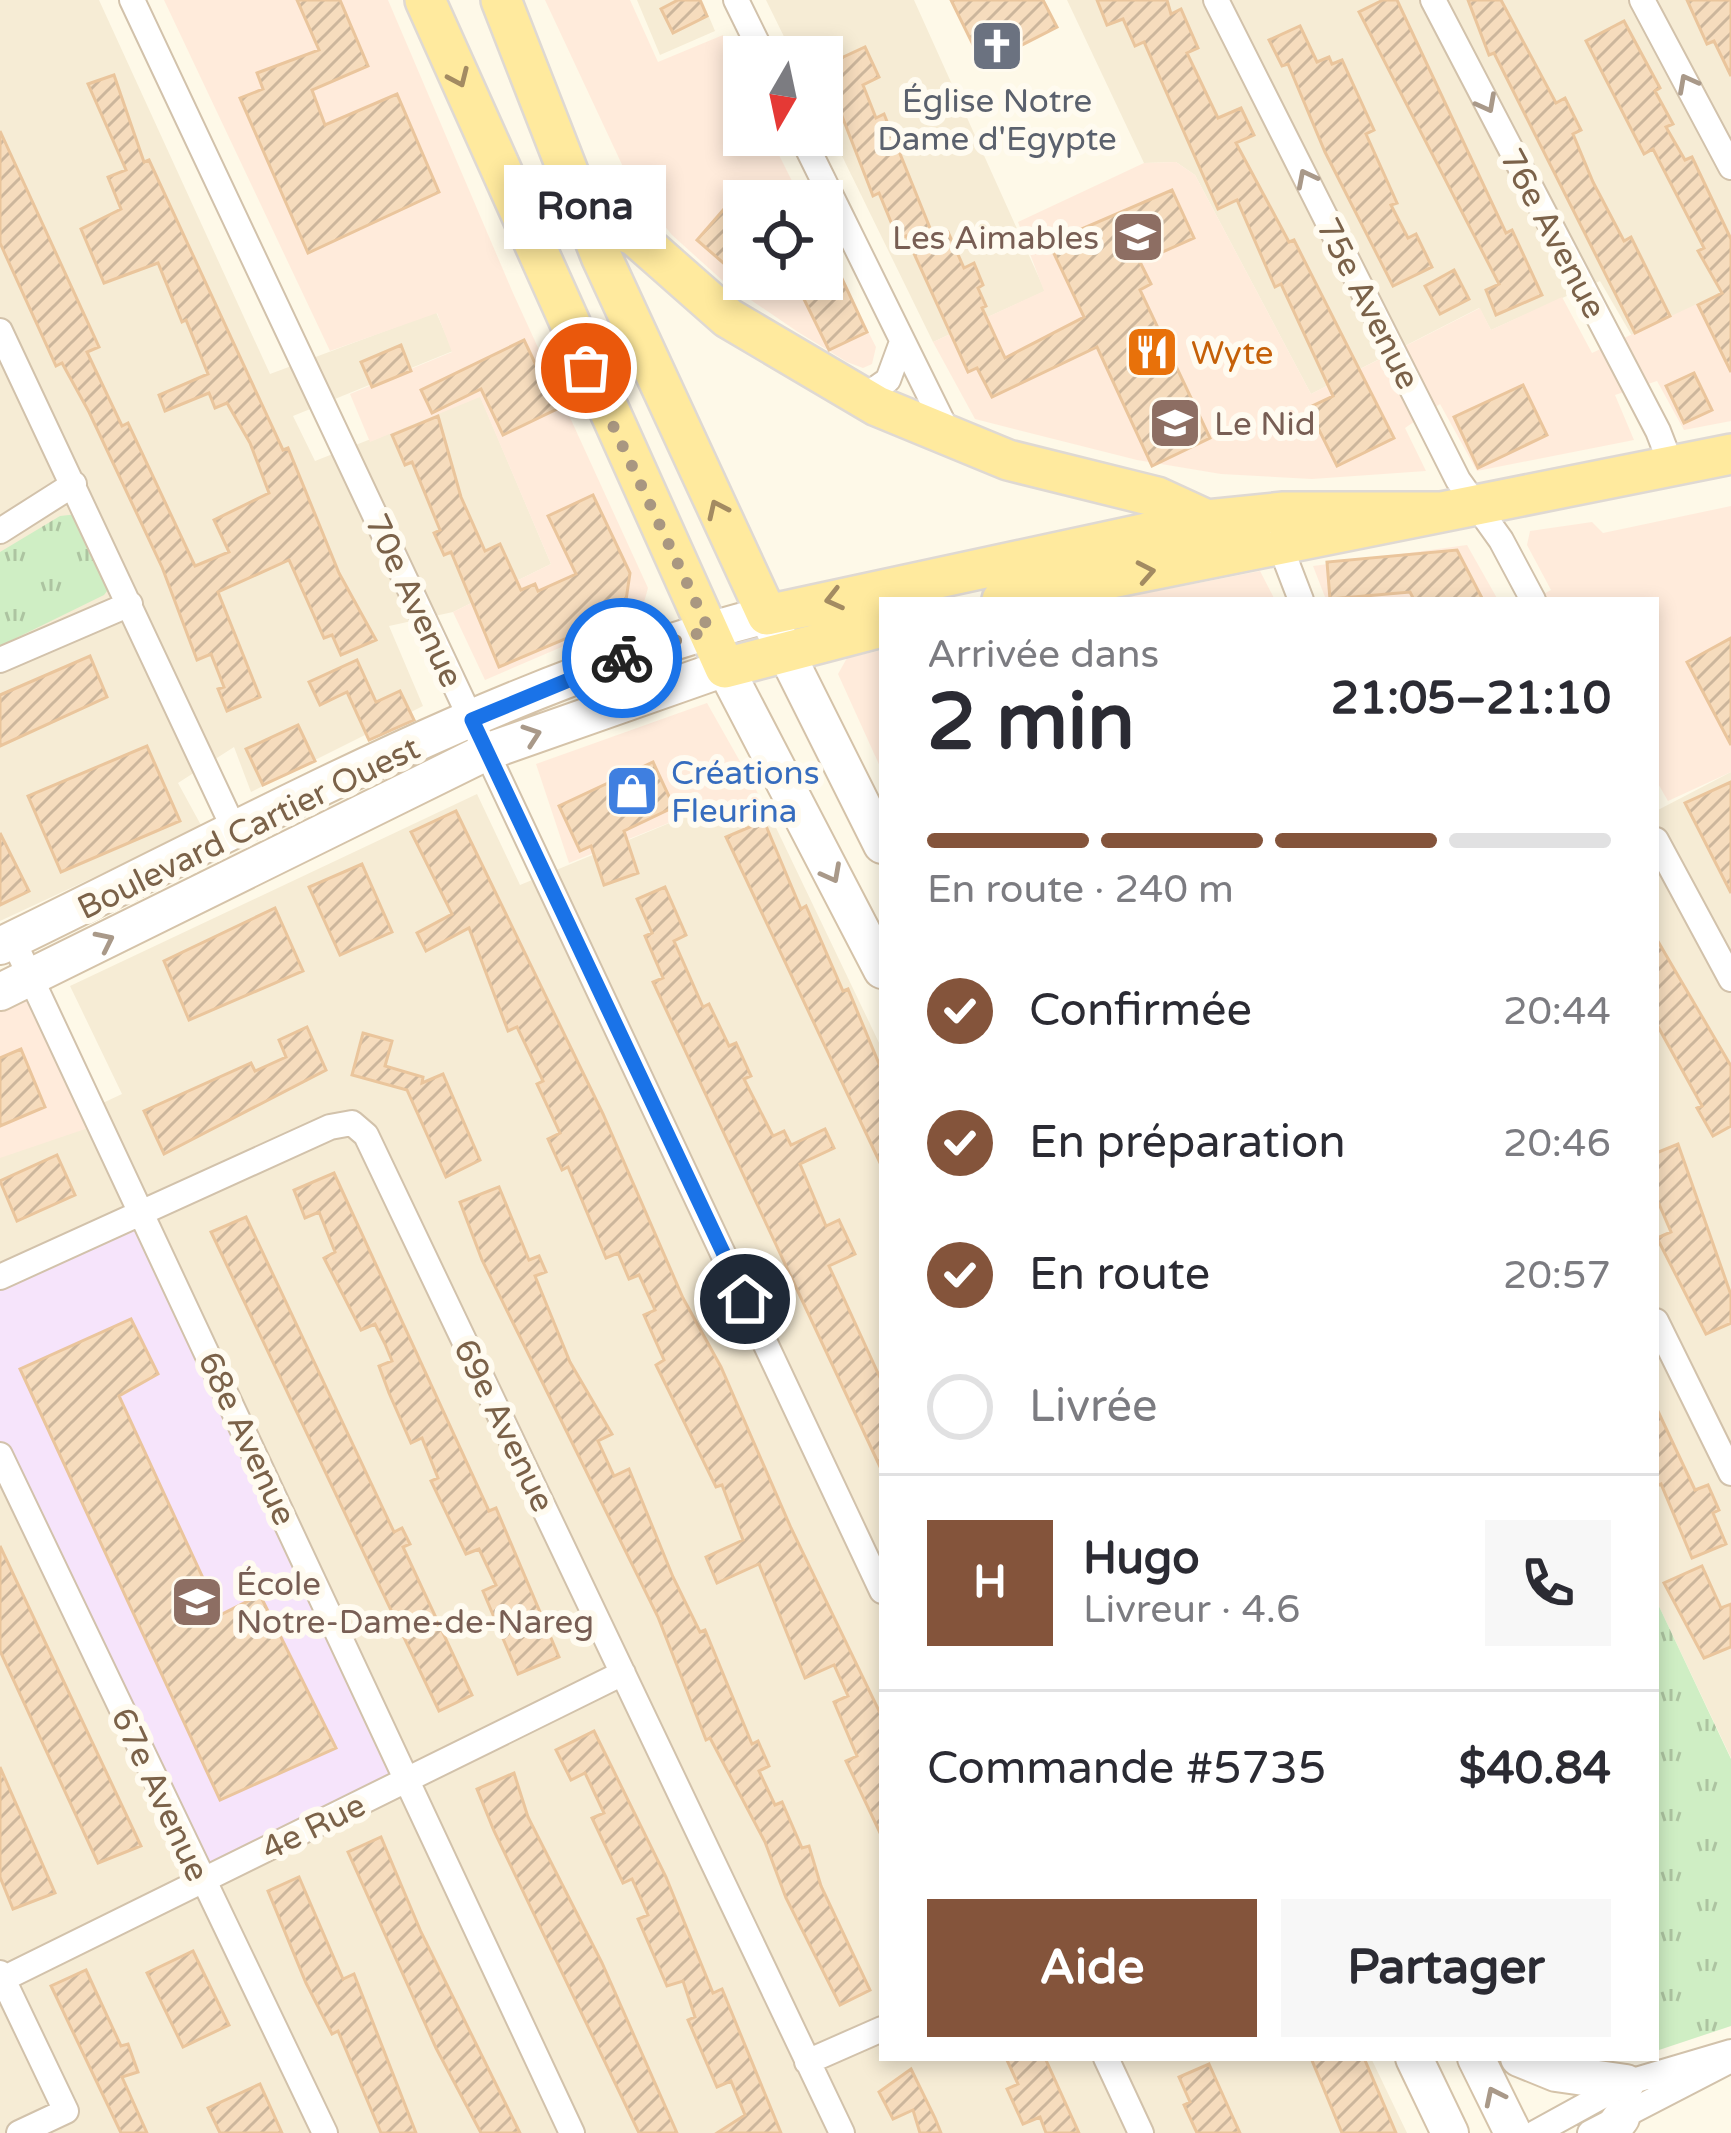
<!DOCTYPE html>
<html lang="fr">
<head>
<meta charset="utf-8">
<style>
  :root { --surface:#fff; --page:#f7f7f7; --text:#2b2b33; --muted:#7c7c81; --line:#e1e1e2; --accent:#84543b }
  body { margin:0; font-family:"Varela Round",sans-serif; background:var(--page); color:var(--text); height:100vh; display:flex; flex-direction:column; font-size:45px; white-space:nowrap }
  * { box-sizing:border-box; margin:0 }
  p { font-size:39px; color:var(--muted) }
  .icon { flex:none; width:66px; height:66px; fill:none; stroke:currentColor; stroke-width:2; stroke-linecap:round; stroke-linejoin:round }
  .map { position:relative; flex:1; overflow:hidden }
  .details { position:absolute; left:879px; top:597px; width:780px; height:1464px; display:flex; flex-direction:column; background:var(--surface); border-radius:0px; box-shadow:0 6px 18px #0003 }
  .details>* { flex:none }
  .needle { width:78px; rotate:189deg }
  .tools { position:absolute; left:723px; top:36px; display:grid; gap:24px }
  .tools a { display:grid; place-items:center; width:120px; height:120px; border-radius:0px; background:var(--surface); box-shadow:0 6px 18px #0003; font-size:60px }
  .pin { position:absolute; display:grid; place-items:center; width:102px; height:102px; color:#fff; margin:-51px; border:6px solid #fff; border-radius:50%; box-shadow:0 3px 12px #0007 }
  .courier { position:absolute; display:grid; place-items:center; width:120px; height:120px; margin:-60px; border:9px solid #1a73e8; border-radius:50%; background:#fff; color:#222; box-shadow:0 3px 15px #0007 }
  .bubble { position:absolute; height:84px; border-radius:0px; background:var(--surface); box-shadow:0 6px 18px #0003; font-size:39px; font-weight:700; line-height:84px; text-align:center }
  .summary em { font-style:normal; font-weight:700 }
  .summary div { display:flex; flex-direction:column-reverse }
  .summary { display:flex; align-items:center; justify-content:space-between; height:204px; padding:0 48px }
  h1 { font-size:78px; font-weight:700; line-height:90px }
  .bar { display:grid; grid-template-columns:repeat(4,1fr); gap:18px 12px; align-content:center; height:144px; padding:0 48px }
  .bar i { height:15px; border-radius:9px; background:var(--line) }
  .bar .current { background:var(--accent) }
  .bar p { grid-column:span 4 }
  .line { display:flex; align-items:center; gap:30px; padding:0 48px; border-top:3px solid var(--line) }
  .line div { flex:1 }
  .round { display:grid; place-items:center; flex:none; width:126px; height:126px; border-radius:0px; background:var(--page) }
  ol { padding:0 48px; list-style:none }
  li { display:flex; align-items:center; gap:36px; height:132px }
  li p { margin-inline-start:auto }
  li .icon { padding:12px; border-radius:50%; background:var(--accent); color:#fff; stroke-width:4 }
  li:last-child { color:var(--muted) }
  li i { width:66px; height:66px; border:6px solid var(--line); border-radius:50% }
  .cta { display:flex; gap:24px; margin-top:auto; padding:24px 48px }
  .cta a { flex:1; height:138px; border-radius:0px; background:var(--accent); color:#fff; font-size:48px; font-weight:700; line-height:138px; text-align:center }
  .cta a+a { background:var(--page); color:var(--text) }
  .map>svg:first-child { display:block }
  .residential { fill:#f6ecd5 }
  .commercial { fill:#ffebdb }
  .education { fill:#f6e4fb }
  .park { fill:url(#park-tufts) }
  .building { fill:url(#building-hatch); stroke:#eac59c; stroke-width:3 }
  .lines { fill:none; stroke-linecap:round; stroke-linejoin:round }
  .street-casing { stroke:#d2c2ab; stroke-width:28 }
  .secondary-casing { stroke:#d5c3a9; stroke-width:40 }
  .primary-casing { stroke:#dfd9d3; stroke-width:44 }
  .street { stroke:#fff; stroke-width:24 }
  .secondary { stroke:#fff; stroke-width:36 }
  .primary { stroke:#ffea9e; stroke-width:39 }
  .oneway { stroke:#a38b62 }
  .oneway2 { stroke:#a99989 }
  .done { stroke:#a99781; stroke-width:12; stroke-dasharray:0 21.6 }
  .route { stroke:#1a73e8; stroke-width:15 }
  .labels { text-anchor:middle; stroke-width:12; stroke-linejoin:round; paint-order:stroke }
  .worship-label { font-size:33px; fill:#5b616d; stroke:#fffbf0 }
  .street-label { font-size:33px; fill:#7b6249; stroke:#fffbf0 }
  .education-label { font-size:33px; fill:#785e54; stroke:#fffbf0; text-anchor:start }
  .food-label { font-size:33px; fill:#c56008; stroke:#fffbf0; text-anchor:start }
  .shop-label { font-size:33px; fill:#366cbe; stroke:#fffbf0; text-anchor:start }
</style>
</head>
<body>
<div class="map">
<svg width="1731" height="2133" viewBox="0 0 1731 2133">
  <defs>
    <pattern id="park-tufts" width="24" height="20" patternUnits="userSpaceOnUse" patternTransform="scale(3)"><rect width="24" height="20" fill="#cfeec4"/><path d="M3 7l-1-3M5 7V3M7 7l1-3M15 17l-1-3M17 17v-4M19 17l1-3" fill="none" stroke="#adc4a1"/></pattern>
    <pattern id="building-hatch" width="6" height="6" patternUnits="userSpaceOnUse" patternTransform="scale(3)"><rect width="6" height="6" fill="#f6dcbd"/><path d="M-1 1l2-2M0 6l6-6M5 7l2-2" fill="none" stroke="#ccb69c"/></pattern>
  </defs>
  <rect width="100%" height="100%" fill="#fef9e8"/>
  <!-- residential -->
  <path class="residential" d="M0,0H99L270,374L436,312L453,351L293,416L315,461L480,396L551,564L453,612L389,626L423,706L251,792L234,747L178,783L202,827L0,921Z
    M637,0H702L715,31L660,55Z
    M766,0H914L1045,291L933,342L822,115V57H794Z
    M1067,0H1731V288L1632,336L1600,281L1491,330L1479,308L1311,394L1195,175L1176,162L1144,163Z
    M1731,772V1758L1656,1600V811Z
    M477,794L520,885L701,810L768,811L882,1049V2058H1371L1407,2133H0V1151L122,1094L70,986Z"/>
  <!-- commercial -->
  <path class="commercial" d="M164,0H388L513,293L648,588L641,613L485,680L453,612L551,564L480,397L370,442L350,394L452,352L437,313L330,351Z
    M545,0H630L658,62L723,35L744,86V135H769L802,201H744V279H822V241L876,347L872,364L863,368L847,362L798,332L723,281L672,235L632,186Z
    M1176,162L1195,175L1311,394L1480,308L1491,330L1562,297L1592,353L1731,288V421L1684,430L1657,381L1615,395L1634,440L1477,471L1440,404L1405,428L1426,471L1312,479L1221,474L1137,460L975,419L933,342L1044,291L1018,222L1144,163Z
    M1731,506V772L1668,801L1656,780V600H1532L1551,590L1527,545L1530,531L1592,522L1603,533Z
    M1467,545L1498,600H1317L1325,597L1313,566Z
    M1260,571L1275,600H1111Z
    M882,650V771L838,674L847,658Z
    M707,703L768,811L701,810L569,863L536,764Z
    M30,978L100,1124L0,1158V992Z"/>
  <!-- education -->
  <path class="education" d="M141,1209L406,1779L202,1880L0,1453V1276Z"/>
  <!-- park -->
  <path class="park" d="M78,514L111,586L104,595L0,646V552L60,516Z
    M1656,1600L1731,1759V2026L1656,2051Z"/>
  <!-- building -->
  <path class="building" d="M297,0H340L368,66L312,90L325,125L397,94L439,192L308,253L240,98L263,89L257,73L319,50Z
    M678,0H700L707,16L673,33L661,9Z
    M951,0H1043L1057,27L983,65Z
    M1097,0H1167L1171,14L1181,9L1198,48L1187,53L1218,118L1241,108L1254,135L1236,143L1289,242L1294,240L1394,438L1337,466L1308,408L1333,396L1281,284L1275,287L1237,200L1218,209L1144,42L1135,46L1123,19L1107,25Z
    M1383,0H1397L1506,233L1512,230L1542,295L1496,315L1486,290L1499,284L1359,12Z
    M1468,0H1501L1556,103L1565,98L1581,130L1573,134L1593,182L1624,241L1631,237L1670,316L1635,333L1494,53L1489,55Z
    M1687,0H1731V76L1714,41L1707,44Z
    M1624,21L1660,88L1655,91L1673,124L1666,127L1685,160L1692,157L1731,239V372L1698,305L1722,293L1698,251L1704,248L1653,149L1644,154L1586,41Z
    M1300,26L1317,62L1329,57L1332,64L1342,60L1374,130L1366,134L1397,203L1391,205L1408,238L1416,234L1432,267L1393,286L1325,152L1288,64L1282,66L1269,40Z
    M865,47L879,77L863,85L876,118L884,114L934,238L948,232L964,268L974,263L983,285L978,288L986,306L982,308L1005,358L1084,317L1049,243L1172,190L1194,238L1140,262L1151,284L1140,290L1210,438L1152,466L1097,347L992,397L977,368L968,372L906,236L898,239L879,193L873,196L835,98L831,100L822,81V67Z
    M114,75L144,162L149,160L283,450L288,448L339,573L376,640L341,655L332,635L324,638L289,560L218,592L260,697L227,711L218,689L224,687L211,654L197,660L162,567L89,412L62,363L56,366L0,243V131L99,347L87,352L122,426L128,423L195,566L229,552L214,520L269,493L250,443L227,403L215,408L209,393L165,411L159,395L208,374L186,320L182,322L158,263L104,283L81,229L121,209L108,177L126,170L88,84Z
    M744,186V226L737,234L744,241V281L697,240Z
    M822,236L867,332L829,350L794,279H822Z
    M1454,270L1469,299L1440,314L1425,286Z
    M524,340L557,409L503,435L481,389L432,413L421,390Z
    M401,345L411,371L372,387L361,362Z
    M1694,373L1712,410L1684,423L1666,386Z
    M1523,385L1547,435L1478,468L1454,417Z
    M438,416L461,497L485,551L500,544L521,590L535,584L538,591L576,574L548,516L593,495L630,573L624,614L499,667L451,552L444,555L434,533L440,530L412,462L405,465L392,435Z
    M1457,550L1483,600H1414L1410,592L1330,599L1327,562Z
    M1731,638V745L1687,662Z
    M90,656L107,697L0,746V695Z
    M357,660L376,702L400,691L414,720L369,740L347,692L320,705L309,682Z
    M298,725L315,761L263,785L246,749Z
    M147,746L180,821L61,872L28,796Z
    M653,762L674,807L624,831L638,873L604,885L591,846L580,851L559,806Z
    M1731,782V893L1685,803Z
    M456,811L603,1114L683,1298L721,1367L791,1528L882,1717V1837L846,1761L857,1756L834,1702L848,1696L834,1665L805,1678L759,1564L717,1583L706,1557L743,1540L722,1485L716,1487L656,1365L664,1360L644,1315L655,1310L639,1275L629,1279L618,1253L606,1258L568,1167L562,1170L548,1139L560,1133L537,1084L543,1081L517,1027L508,1031L469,928L426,951L417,933L452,914L411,832Z
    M764,821L801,909L806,906L843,991L848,989L882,1071V1167L726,837Z
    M0,833L29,891L0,905Z
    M362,864L392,932L340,955L309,887Z
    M665,887L686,935L674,941L703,1007L709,1004L729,1046L736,1043L751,1076L744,1079L773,1136L784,1131L791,1145L825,1129L834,1148L800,1164L826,1226L839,1220L855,1254L829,1266L882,1382V1471L653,982L663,978L645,936L652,933L637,899Z
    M275,908L303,971L189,1020L164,961Z
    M1656,938L1731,1066V1126L1713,1136L1697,1108L1702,1106L1656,1023Z
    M307,1027L326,1070L164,1154L144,1111L251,1063L255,1071L286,1057L279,1040Z
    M363,1033L392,1041L385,1066L423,1077L422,1083L443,1074L480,1160L446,1177L407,1090L352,1075Z
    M21,1049L45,1107L0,1126V1058Z
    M1678,1144L1731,1295V1323L1706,1334L1657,1238L1671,1232L1656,1197V1153Z
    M57,1155L75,1195L17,1221L0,1181Z
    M334,1173L489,1511L496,1508L559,1657L518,1674L483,1591L496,1585L479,1549L466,1554L431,1481L438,1478L422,1438L411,1443L389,1393L379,1366L392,1361L385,1344L375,1324L361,1330L324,1258L335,1252L319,1212L305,1218L294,1190Z
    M499,1187L529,1260L539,1256L546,1272L535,1276L570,1362L612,1434L598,1441L614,1476L629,1469L673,1577L700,1632L705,1630L752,1744L758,1741L769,1766L759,1771L775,1805L782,1802L802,1848L809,1846L821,1886L870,1990L840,2005L786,1898L765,1842L710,1738L706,1740L658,1617L482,1260L460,1202Z
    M246,1217L394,1532L402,1528L410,1544L403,1547L472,1695L439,1711L211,1232Z
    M131,1319L158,1374L119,1396L220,1615L260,1595L336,1748L220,1800L20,1369Z
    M1656,1407L1695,1490L1708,1485L1719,1510L1713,1513L1726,1544L1692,1558L1661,1484L1656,1486Z
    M0,1546L141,1846L98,1863L0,1651Z
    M1702,1566L1721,1608L1731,1604V1647L1704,1658L1664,1583Z
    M594,1731L666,1877L713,1993L722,1989L781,2133H717L745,2115L731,2081L717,2087L688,2020L695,2017L683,1981L667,1986L638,1919L648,1915L632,1879L623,1883L592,1818L604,1813L585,1773L571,1780L556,1750Z
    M0,1767L55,1893L13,1909L0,1877Z
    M514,1773L528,1817L602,1963L677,2133H639L494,1831L477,1789Z
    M381,1837L421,1932L520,2133H481L436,2048L348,1852Z
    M299,1877L343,1979L354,1974L416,2133H381L338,2031L332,2034L306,1983L268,1891Z
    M193,1951L229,2025L183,2047L147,1973Z
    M86,1970L121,2046L128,2044L138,2072L122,2077L147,2133H121L51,1986Z
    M1006,2058H1045L1079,2133H1046L1040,2117L1023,2124L1007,2089L1018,2084Z
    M1311,2058H1364L1396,2133H1342Z
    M1209,2064L1230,2111L1240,2133H1197L1184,2105L1190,2102L1179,2077Z
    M911,2069L935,2118L941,2133H920L913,2110L893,2119L879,2092Z
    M260,2084L282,2133H220L208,2108Z"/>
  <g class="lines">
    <!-- street casing -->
    <g class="street-casing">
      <path id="street" d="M132,0L882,1591
        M736,0L764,57
        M1216,0L1458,480L1501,540L1533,600
        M1433,0L1658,431L1672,467
        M1642,0L1731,167
        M801,135L951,439
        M0,331L236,833
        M861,399L888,380L902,342
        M0,531L74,484
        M1276,535L1301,600
        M0,660L130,604
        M1656,840L1731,979
        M13,940L572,2133
        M0,1277L330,1127L352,1123L366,1135L842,2133
        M1656,1321L1731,1473
        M0,1455L325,2133
        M0,1973L66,2111L19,2133
        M3,1979L623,1673
        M1106,2058L1141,2133
        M807,2062L882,2029
        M1535,2133L1626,2083L1731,2052
        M1590,2133L1729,2061"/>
    </g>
    <!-- secondary casing -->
    <g class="secondary-casing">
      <path id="secondary" d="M0,946C245,828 503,681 767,615L882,845
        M0,992L486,752L725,668L882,970
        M1414,2058L1450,2133
        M1476,2058L1513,2133
        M1519,2058L1556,2073L1626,2083
        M1610,2133L1621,2118"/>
    </g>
    <!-- primary casing -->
    <g class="primary-casing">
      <path id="primary" d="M425,0L725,668L882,627
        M501,0L601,256L767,615L1207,520L1284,512H1440
        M590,218L635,236L728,318L877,406L1008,460L1157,497L1207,520
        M1002,600L1731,454"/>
    </g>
    <!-- street -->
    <use href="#street" class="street"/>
    <!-- secondary -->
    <use href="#secondary" class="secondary"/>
    <!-- primary -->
    <use href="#primary" class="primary"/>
  </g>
  <!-- one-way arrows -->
  <defs><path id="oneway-chevron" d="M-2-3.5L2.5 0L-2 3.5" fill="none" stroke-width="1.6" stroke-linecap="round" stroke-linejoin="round" transform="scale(3)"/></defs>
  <g class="oneway">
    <use href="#oneway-chevron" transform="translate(459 78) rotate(66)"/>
    <use href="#oneway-chevron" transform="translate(717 509) rotate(-115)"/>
    <use href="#oneway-chevron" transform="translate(1146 572) rotate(-11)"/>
    <use href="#oneway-chevron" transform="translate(834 599) rotate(166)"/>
  </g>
  <g class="oneway2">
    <use href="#oneway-chevron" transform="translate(1687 83) rotate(-118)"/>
    <use href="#oneway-chevron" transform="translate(1487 104) rotate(62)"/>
    <use href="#oneway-chevron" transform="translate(1306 178) rotate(-117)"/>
    <use href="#oneway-chevron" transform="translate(532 735) rotate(-19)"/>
    <use href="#oneway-chevron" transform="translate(832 874) rotate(62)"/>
    <use href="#oneway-chevron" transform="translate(105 941) rotate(-26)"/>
    <use href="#oneway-chevron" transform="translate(1494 2096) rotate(-116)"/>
  </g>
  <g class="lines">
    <!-- done -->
    <path class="done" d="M586,368L709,630L622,658"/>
    <!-- route -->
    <path class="route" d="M622,658L472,720L745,1299"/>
  </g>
  <!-- icons -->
  <defs>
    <g id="church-square" transform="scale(2.7)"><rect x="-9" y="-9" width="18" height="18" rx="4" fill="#6b7280" stroke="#fffbf0"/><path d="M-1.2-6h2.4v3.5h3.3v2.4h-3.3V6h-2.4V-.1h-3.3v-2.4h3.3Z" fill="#fff"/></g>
    <g id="school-square" transform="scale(2.7)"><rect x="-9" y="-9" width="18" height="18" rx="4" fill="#8d6e63" stroke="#fffbf0"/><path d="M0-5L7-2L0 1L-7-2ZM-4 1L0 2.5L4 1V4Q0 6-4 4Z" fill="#fff"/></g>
    <g id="restaurant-square" transform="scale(2.7)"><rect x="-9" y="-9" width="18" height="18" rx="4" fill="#e8710a" stroke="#fffbf0"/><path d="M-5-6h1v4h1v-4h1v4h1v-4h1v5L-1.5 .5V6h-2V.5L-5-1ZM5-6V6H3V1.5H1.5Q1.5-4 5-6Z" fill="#fff"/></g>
    <g id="shop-square" transform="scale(2.7)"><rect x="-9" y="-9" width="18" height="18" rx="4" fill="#3f7fe0" stroke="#fffbf0"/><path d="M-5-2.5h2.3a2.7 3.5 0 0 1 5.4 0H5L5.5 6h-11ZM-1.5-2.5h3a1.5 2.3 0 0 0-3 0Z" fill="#fff"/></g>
  </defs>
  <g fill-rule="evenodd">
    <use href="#church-square" x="997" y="46"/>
    <use href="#school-square" x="1138" y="237"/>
    <use href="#restaurant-square" x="1152" y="352"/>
    <use href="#school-square" x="1175" y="423"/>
    <use href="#shop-square" x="632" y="791"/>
    <use href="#school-square" x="197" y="1602"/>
  </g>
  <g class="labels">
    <!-- worship labels -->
    <g class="worship-label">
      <text x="997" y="112">Église Notre<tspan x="997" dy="38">Dame d'Egypte</tspan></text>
    </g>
    <!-- street labels -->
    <g class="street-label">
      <text transform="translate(1554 233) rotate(62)" y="12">76e Avenue</text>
      <text transform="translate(1369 303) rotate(63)" y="12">75e Avenue</text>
      <text transform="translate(415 600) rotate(65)" y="12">70e Avenue</text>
      <text transform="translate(248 827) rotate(-26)" y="12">Boulevard Cartier Ouest</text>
      <text transform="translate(505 1425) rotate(64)" y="12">69e Avenue</text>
      <text transform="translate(248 1438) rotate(65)" y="12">68e Avenue</text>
      <text transform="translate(161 1794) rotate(65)" y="12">67e Avenue</text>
      <text transform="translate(313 1826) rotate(-26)" y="12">4e Rue</text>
    </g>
    <!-- education labels -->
    <g class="education-label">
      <text x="1099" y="249" text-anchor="end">Les Aimables</text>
      <text x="1214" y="435">Le Nid</text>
      <text x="236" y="1595">École<tspan x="236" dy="38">Notre-Dame-de-Nareg</tspan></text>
    </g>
    <!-- food labels -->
    <g class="food-label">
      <text x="1191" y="364">Wyte</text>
    </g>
    <!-- shop labels -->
    <g class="shop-label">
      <text x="671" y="784">Créations<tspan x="671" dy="38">Fleurina</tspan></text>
    </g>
  </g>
</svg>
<div class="tools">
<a><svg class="needle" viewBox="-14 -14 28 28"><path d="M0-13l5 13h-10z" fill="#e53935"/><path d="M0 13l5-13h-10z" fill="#7c7c81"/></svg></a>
<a><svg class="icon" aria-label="locate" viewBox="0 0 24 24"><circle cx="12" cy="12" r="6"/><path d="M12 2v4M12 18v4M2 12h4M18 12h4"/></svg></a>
</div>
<div class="pin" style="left:586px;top:368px;background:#ea580c"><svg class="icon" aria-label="bag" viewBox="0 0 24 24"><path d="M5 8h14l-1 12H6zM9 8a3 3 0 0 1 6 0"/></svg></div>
<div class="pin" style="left:745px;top:1299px;background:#1f2937"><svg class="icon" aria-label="home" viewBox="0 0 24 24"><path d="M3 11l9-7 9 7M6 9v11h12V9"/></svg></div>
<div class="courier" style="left:622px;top:658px"><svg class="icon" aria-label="bike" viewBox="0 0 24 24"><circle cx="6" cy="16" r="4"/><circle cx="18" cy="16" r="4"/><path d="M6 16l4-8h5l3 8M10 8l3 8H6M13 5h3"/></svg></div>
<div class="bubble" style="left:504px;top:165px;width:162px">Rona</div>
<section class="details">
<div class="summary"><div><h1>2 min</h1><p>Arrivée dans</p></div><em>21:05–21:10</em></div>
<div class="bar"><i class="current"></i><i class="current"></i><i class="current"></i><i></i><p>En route · 240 m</p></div>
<ol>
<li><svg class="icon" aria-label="check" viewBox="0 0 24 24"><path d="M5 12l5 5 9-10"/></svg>Confirmée<p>20:44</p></li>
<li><svg class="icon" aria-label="check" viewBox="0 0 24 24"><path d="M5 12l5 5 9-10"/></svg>En préparation<p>20:46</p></li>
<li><svg class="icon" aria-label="check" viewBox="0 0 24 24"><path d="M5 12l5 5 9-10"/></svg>En route<p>20:57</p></li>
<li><i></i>Livrée</li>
</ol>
<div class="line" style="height:216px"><b class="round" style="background:var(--accent);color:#fff">H</b><div><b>Hugo</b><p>Livreur · 4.6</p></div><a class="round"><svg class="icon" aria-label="phone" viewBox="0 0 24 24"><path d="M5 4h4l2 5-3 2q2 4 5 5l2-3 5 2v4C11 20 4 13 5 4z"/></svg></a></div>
<div class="line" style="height:156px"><div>Commande #5735</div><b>$40.84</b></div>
<div class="cta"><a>Aide</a><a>Partager</a></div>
</section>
</div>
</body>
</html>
